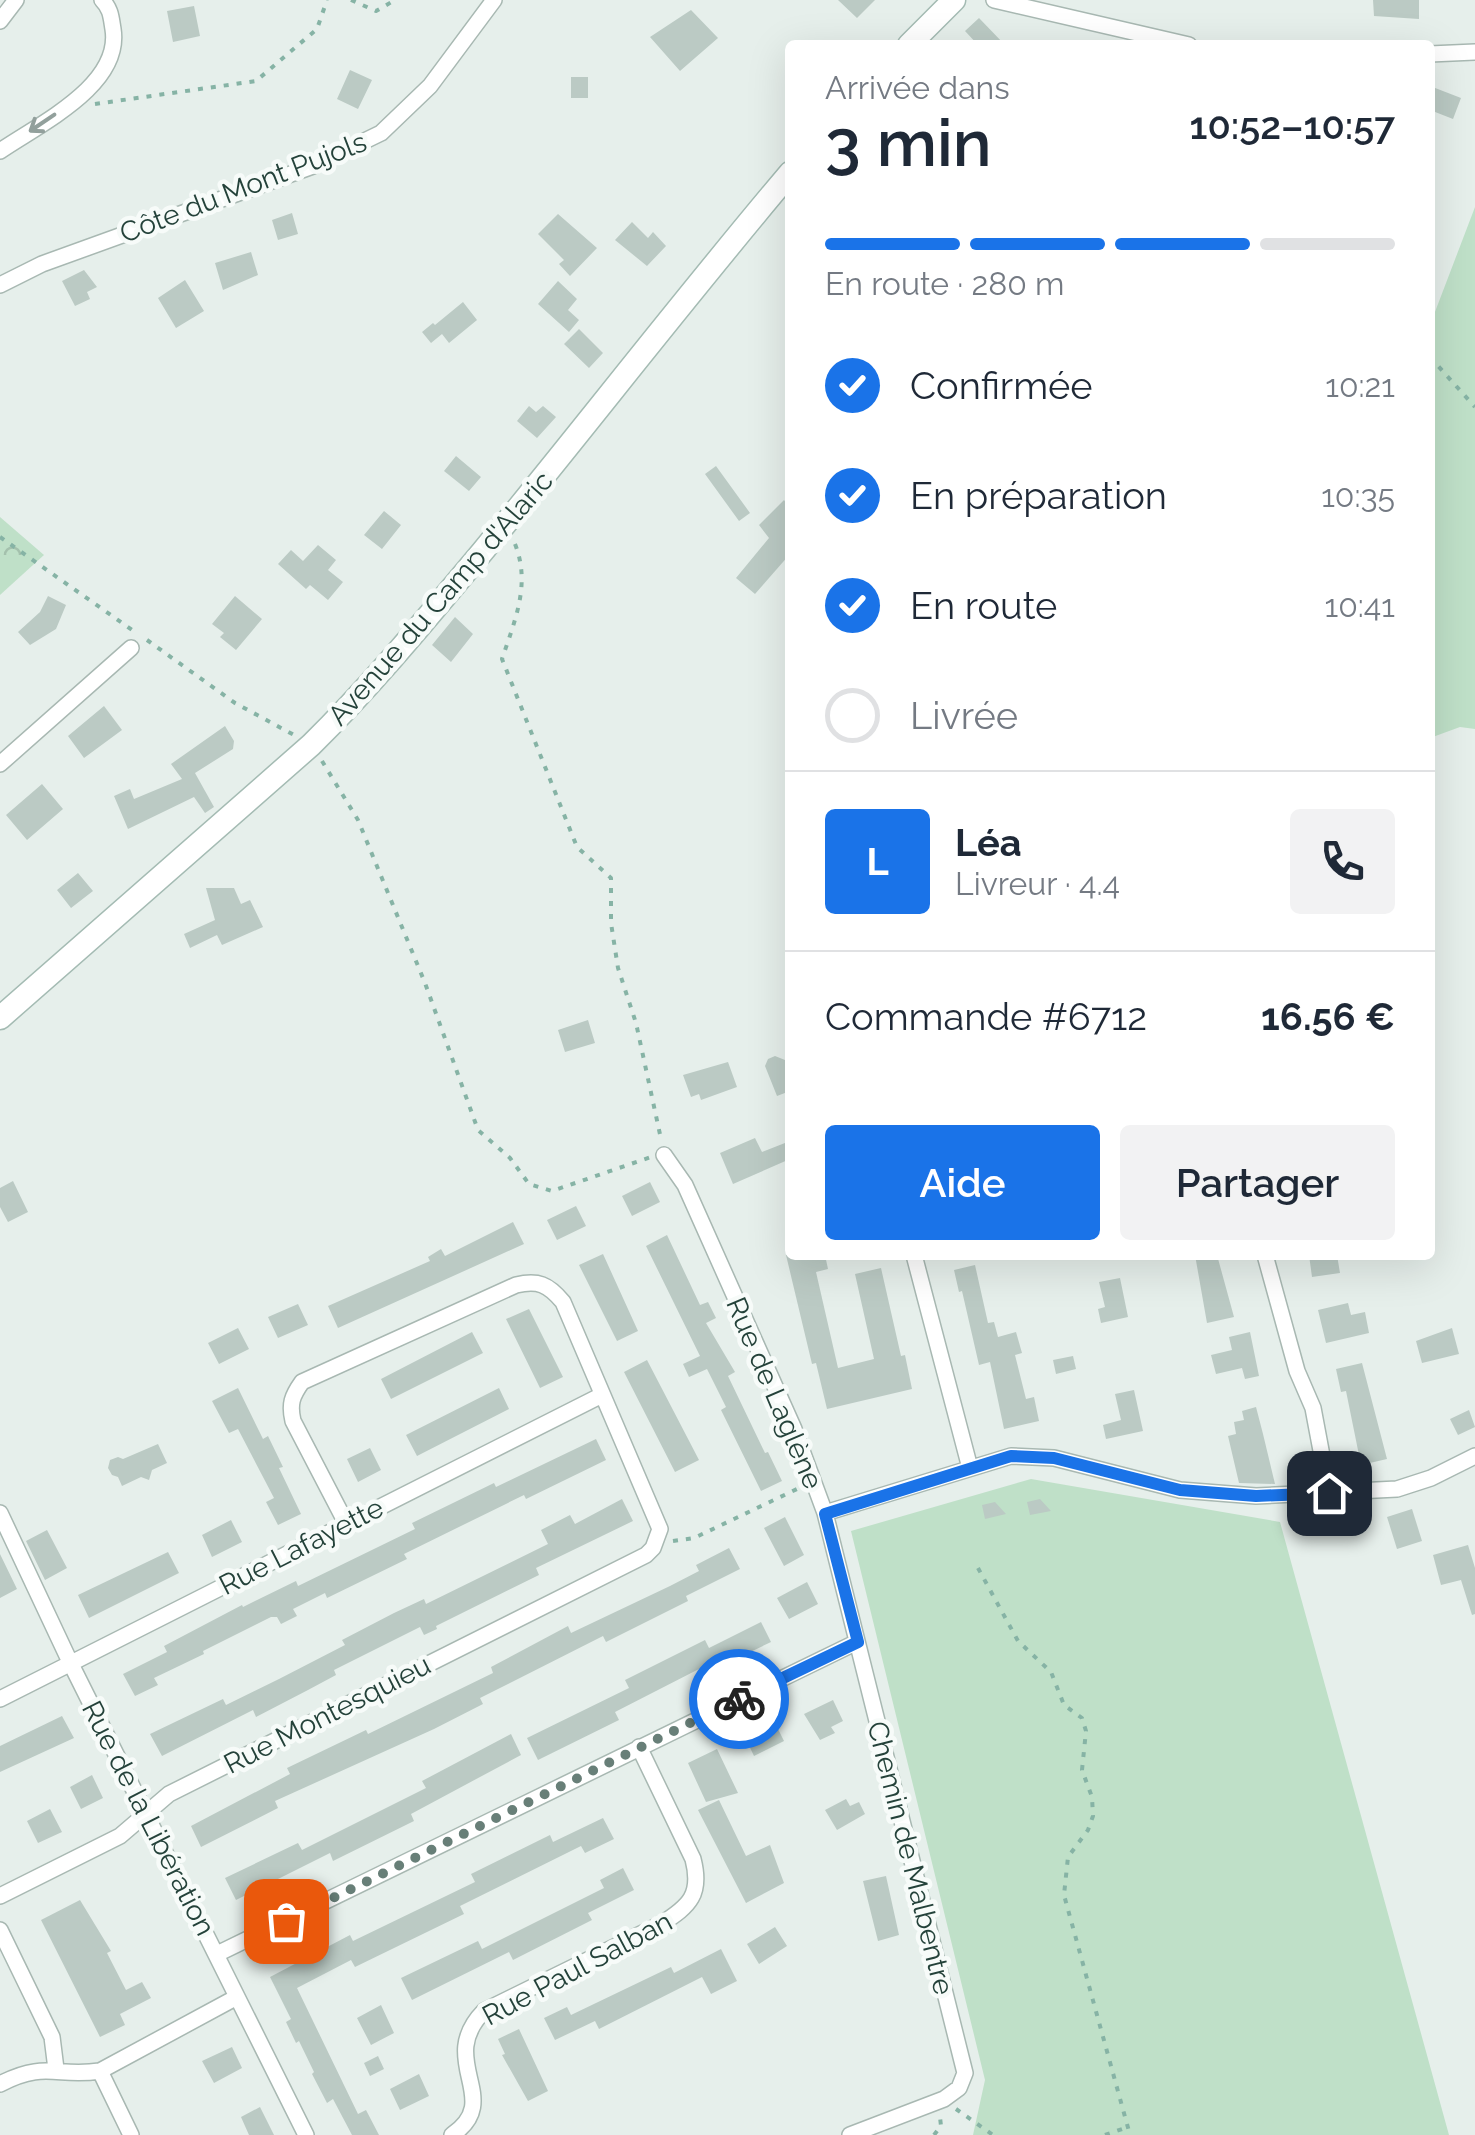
<!DOCTYPE html>
<html lang="fr">
<head>
<meta charset="utf-8">
<style>
  :root { --surface:#fff; --page:#f2f2f3; --text:#1f2937; --muted:#747a83; --line:#e0e1e3; --accent:#1a73e8 }
  body { margin:0; font-family:Raleway,sans-serif; background:var(--page); color:var(--text); height:100vh; display:flex; flex-direction:column; font-size:38px; white-space:nowrap }
  * { box-sizing:border-box; margin:0 }
  p { font-size:32px; color:var(--muted) }
  .icon { flex:none; width:55px; height:55px; fill:none; stroke:currentColor; stroke-width:2; stroke-linecap:round; stroke-linejoin:round }
  .map { position:relative; flex:1; overflow:hidden }
  .drawer { position:absolute; left:785px; top:40px; width:650px; height:1220px; display:flex; flex-direction:column; background:var(--surface); border-radius:10px; box-shadow:0 10px 40px #0002 }
  .drawer>* { flex:none }
  .pin { position:absolute; display:grid; place-items:center; width:85px; height:85px; color:#fff; margin:-42px; border-radius:20px; box-shadow:0 5px 15px #0006 }
  .courier { position:absolute; display:grid; place-items:center; width:100px; height:100px; margin:-50px; border:8px solid #1a73e8; border-radius:50%; background:#fff; color:#222; box-shadow:0 2px 12px #0007 }
  .summary em { font-style:normal; font-weight:600 }
  .summary div { display:flex; flex-direction:column-reverse }
  .summary { display:flex; align-items:center; justify-content:space-between; height:170px; padding:0 40px }
  h1 { font-size:65px; font-weight:600; line-height:75px }
  .bar { display:grid; grid-template-columns:repeat(4,1fr); gap:15px 10px; align-content:center; height:120px; padding:0 40px }
  .bar i { height:12px; border-radius:8px; background:var(--line) }
  .bar .current { background:var(--accent) }
  .bar p { grid-column:span 4 }
  .line { display:flex; align-items:center; gap:25px; padding:0 40px; border-top:2px solid var(--line) }
  .line div { flex:1 }
  .round { display:grid; place-items:center; flex:none; width:105px; height:105px; border-radius:10px; background:var(--page) }
  ol { padding:0 40px; list-style:none }
  li { display:flex; align-items:center; gap:30px; height:110px }
  li p { margin-inline-start:auto }
  li .icon { padding:10px; border-radius:50%; background:var(--accent); color:#fff; stroke-width:4 }
  li:last-child { color:var(--muted) }
  li i { width:55px; height:55px; border:5px solid var(--line); border-radius:50% }
  .primary-button { display:flex; gap:20px; margin-top:auto; padding:20px 40px }
  .primary-button a { flex:1; height:115px; border-radius:10px; background:var(--accent); color:#fff; font-size:40px; font-weight:600; line-height:115px; text-align:center }
  .primary-button a+a { background:var(--page); color:var(--text) }
  .map>svg:first-child { display:block }
  .green { fill:#bfe0c8 }
  .forest { fill:url(#forest-crowns) }
  .building { fill:#bbcac4 }
  .lines { fill:none; stroke-linecap:round; stroke-linejoin:round }
  .street-casing { stroke:#a8b8b2; stroke-width:18 }
  .secondary-casing { stroke:#a4bbb3; stroke-width:25 }
  .path { stroke:#86b3a5; stroke-width:4; stroke-dasharray:5 8; stroke-linecap:butt }
  .street { stroke:#fff; stroke-width:15 }
  .secondary { stroke:#fff; stroke-width:22 }
  .oneway { stroke:#92a09c }
  .done { stroke:#687f78; stroke-width:10; stroke-dasharray:0 18 }
  .route { stroke:#1a73e8; stroke-width:12 }
  .labels { text-anchor:middle; stroke-width:9; stroke-linejoin:round; paint-order:stroke }
  .street-label { font-size:28px; fill:#24423a; stroke:#f7fbf9 }
</style>
</head>
<body>
<div class="map">
<svg width="1475" height="2135" viewBox="0 0 1475 2135">
  <defs>
    <pattern id="forest-crowns" width="20" height="18" patternUnits="userSpaceOnUse" patternTransform="scale(2.5)"><rect width="20" height="18" fill="#bfe0c8"/><path d="M2 6a3 3 0 1 1 6 0M12 15a3 3 0 1 1 6 0" fill="none" stroke="#a4c1ad"/></pattern>
  </defs>
  <rect width="100%" height="100%" fill="#e6efeb"/>
  <!-- green -->
  <path class="green" d="M1475,207V729L1460,727L1430,738V325Z
    M1031,1479L1280,1522L1449,2135H973L985,2080L851,1531Z"/>
  <!-- forest -->
  <path class="forest" d="M0,517L44,555L0,595Z"/>
  <!-- building -->
  <path class="building" d="M838,0H875L857,18Z
    M1373,0H1419V19L1374,16Z
    M194,6L200,36L173,42L167,11Z
    M691,10L718,38L680,71L650,37Z
    M979,18L1005,45H978L965,31Z
    M350,70L372,80L358,109L337,99Z
    M571,77H588V98H571Z
    M1430,86L1461,98L1453,119L1430,110Z
    M292,213L298,234L278,240L272,220Z
    M558,214L597,248L570,276L559,264L564,260L538,234Z
    M632,222L648,238L653,232L666,246L647,266L615,240Z
    M251,252L258,275L223,290L215,263Z
    M84,270L97,287L87,292L90,299L75,306L62,281Z
    M185,280L204,311L176,328L158,298Z
    M558,281L577,299L568,310L579,320L569,332L538,304Z
    M463,302L477,320L449,343L442,334L431,343L422,332L433,323L435,325Z
    M579,329L603,353L589,368L564,344Z
    M529,406L536,412L543,406L556,417L537,438L517,421Z
    M456,456L481,477L469,491L444,471Z
    M716,466L750,513L739,521L705,474Z
    M784,500L790,508V554L755,594L736,578L769,538L759,525Z
    M384,511L401,525L382,549L364,535Z
    M318,545L336,560L328,570L343,582L328,600L310,585L306,589L278,564L291,550L303,561Z
    M48,596L66,605L56,629L30,645L18,632L40,612Z
    M235,596L262,619L236,650L220,637L224,633L212,624Z
    M455,617L473,634L451,662L432,645Z
    M104,706L122,730L84,758L68,736Z
    M225,726L234,741L233,749L195,773L214,807L205,813L194,797L128,829L114,796L130,789L134,799L182,779L171,764Z
    M42,784L63,809L27,840L6,815Z
    M78,873L93,891L71,908L57,890Z
    M206,888H234L241,904L250,900L263,927L222,945L217,935L190,948L184,934L215,920Z
    M588,1020L595,1043L565,1052L558,1030Z
    M775,1056L790,1062V1091L777,1096L765,1066L768,1059Z
    M728,1062L737,1087L701,1100L699,1094L691,1097L683,1075Z
    M755,1138L762,1152L790,1141V1159L733,1184L720,1153Z
    M13,1181L28,1212L8,1222L0,1207V1188Z
    M650,1182L660,1202L632,1216L622,1196Z
    M576,1206L586,1226L557,1240L547,1220Z
    M513,1222L524,1244L338,1328L328,1306L430,1261L428,1257L441,1249L445,1256Z
    M667,1235L700,1305L708,1302L716,1318L706,1323L735,1372L728,1376L765,1453L768,1452L782,1481L761,1491L721,1410L726,1407L707,1369L689,1377L683,1364L700,1356L646,1246Z
    M603,1254L638,1331L617,1341L579,1265Z
    M786,1255H825L828,1269L816,1272L838,1368L874,1359L855,1274L881,1268L901,1356L905,1355L912,1389L827,1409L816,1363L812,1364Z
    M1195,1255H1217L1234,1317L1207,1323Z
    M1309,1255H1337L1340,1273L1312,1277Z
    M975,1265L988,1323L994,1322L998,1337L1016,1332L1022,1353L1015,1355L1026,1399L1034,1397L1039,1421L1004,1429L990,1362L979,1365L962,1291L959,1292L954,1270Z
    M1120,1278L1128,1317L1101,1323L1098,1309L1105,1307L1099,1282Z
    M1348,1303L1351,1315L1365,1312L1369,1333L1326,1343L1318,1310Z
    M298,1304L308,1325L278,1338L268,1317Z
    M529,1309L563,1377L540,1388L506,1319Z
    M238,1328L249,1349L219,1364L208,1343Z
    M1452,1328L1459,1354L1422,1363L1416,1341Z
    M472,1332L483,1353L391,1399L381,1379Z
    M1250,1332L1259,1376L1245,1379L1242,1368L1216,1374L1211,1355L1232,1350L1229,1337Z
    M1073,1356L1076,1369L1056,1374L1053,1360Z
    M647,1360L699,1460L675,1472L624,1372Z
    M1362,1363L1387,1459L1361,1465L1346,1391L1341,1392L1336,1369Z
    M238,1388L263,1439L268,1436L283,1467L279,1468L301,1514L278,1525L266,1502L274,1498L238,1429L229,1433L212,1401Z
    M499,1388L509,1409L417,1456L406,1435Z
    M1134,1390L1143,1431L1106,1439L1103,1425L1121,1420L1115,1394Z
    M1256,1407L1263,1434L1275,1484L1239,1483L1228,1436L1236,1434L1234,1422L1244,1420L1242,1411Z
    M1469,1410L1475,1427L1458,1435L1450,1419Z
    M596,1439L606,1460L526,1499L524,1495L404,1554L407,1559L327,1598L325,1593L293,1609L297,1616L281,1624L277,1617H271L203,1651L204,1654L154,1678L158,1685L135,1696L123,1674L167,1652L164,1646L242,1605L243,1607L296,1581L298,1586L415,1529L412,1523L494,1483L496,1487Z
    M158,1444L167,1463L152,1470L149,1480L141,1477L122,1486L118,1477L112,1475L108,1468L110,1460L118,1457L123,1459Z
    M370,1448L381,1470L358,1482L347,1459Z
    M622,1499L633,1521L536,1568L539,1575L436,1626L437,1629L424,1635L420,1627L334,1670L336,1675L308,1690L256,1717L253,1710L162,1756L150,1734L223,1699L226,1705L279,1679L345,1645L342,1640L394,1613L424,1599L426,1604L548,1544L541,1530L570,1515L575,1524Z
    M1040,1499L1051,1511L1030,1515L1027,1502Z
    M995,1502L1006,1514L985,1519L982,1505Z
    M1412,1509L1422,1541L1397,1549L1387,1517Z
    M785,1517L804,1555L784,1566L764,1528Z
    M231,1520L242,1542L212,1557L202,1535Z
    M47,1530L67,1568L45,1580L26,1541Z
    M1468,1545L1475,1568V1614L1472,1615L1461,1580L1441,1585L1433,1555Z
    M729,1548L740,1569L686,1596L688,1601L606,1642L603,1636L480,1698L483,1704L434,1729L275,1801L278,1808L201,1847L191,1826L290,1774L287,1768L366,1730L368,1734L493,1673L491,1667L568,1626L571,1633L670,1586L699,1571L696,1565Z
    M168,1552L179,1573L89,1618L78,1595Z
    M0,1554L17,1589L0,1598Z
    M807,1582L818,1604L789,1619L777,1598Z
    M761,1622L771,1642L742,1656L738,1649L615,1712L619,1720L538,1760L527,1738L629,1688L625,1680L705,1640L709,1648Z
    M833,1700L843,1721L831,1727L835,1733L820,1740L804,1714Z
    M62,1716L74,1738L0,1772V1746Z
    M774,1721L784,1741L754,1756L744,1735Z
    M511,1734L521,1755L411,1814L414,1821L333,1861L330,1853L236,1900L225,1878L298,1843L302,1850L426,1788L422,1781Z
    M717,1749L738,1793L706,1802L688,1763Z
    M92,1775L103,1798L81,1809L70,1787Z
    M846,1799L850,1806L859,1802L865,1814L837,1830L825,1810Z
    M719,1800L746,1856L770,1845L784,1883L746,1903L698,1810Z
    M50,1809L62,1832L38,1843L27,1821Z
    M603,1818L614,1839L585,1853L581,1846L460,1906L464,1914L355,1967L351,1960L297,1988L358,2114L366,2110L379,2135H352L333,2099L327,2103L312,2074L314,2072L299,2041L296,2043L286,2022L291,2019L270,1977L350,1935L353,1941L475,1882L471,1874L550,1835L553,1842Z
    M623,1868L634,1890L588,1913L592,1920L513,1960L509,1952L412,2000L401,1978L478,1941L482,1949L604,1888L600,1880Z
    M886,1876L899,1935L878,1941L863,1881Z
    M80,1900L111,1951L107,1953L126,1990L142,1982L151,1998L120,2014L125,2025L100,2037L41,1920Z
    M775,1927L787,1946L759,1964L747,1944Z
    M721,1949L737,1981L711,1994L702,1977L599,2029L595,2021L555,2040L544,2018L567,2007L571,2015L671,1967L674,1973Z
    M381,2005L394,2033L371,2045L357,2018Z
    M519,2029L548,2091L528,2101L502,2055L505,2054L498,2039Z
    M232,2047L242,2068L214,2083L202,2061Z
    M378,2056L384,2069L370,2076L364,2063Z
    M419,2074L429,2096L400,2110L390,2089Z
    M260,2107L274,2135H249L241,2117Z"/>
  <g class="lines">
    <!-- street casing -->
    <g class="street-casing">
      <path id="street" d="M994,0L1189,45
        M0,21L16,0
        M1430,54L1475,52
        M0,151C41,123 122,85 113,29C111,17 111,9 102,0
        M0,285L42,264L313,166L381,133L430,86L494,0
        M0,764L131,648
        M664,1155L685,1185L794,1429L825,1513L965,2073L959,2088L944,2099L850,2135
        M914,1255L970,1468
        M1265,1255L1297,1371L1313,1408L1329,1493
        M0,1513L70,1662L306,2135
        M825,1513L1011,1456L1054,1458L1180,1490L1256,1496L1397,1489L1431,1478L1475,1456
        M0,1699L602,1395
        M0,1896L120,1836L169,1794L646,1555L653,1548L660,1529L563,1302C548,1284 538,1280 516,1285L302,1382C292,1396 289,1404 293,1421L346,1523
        M0,1930L52,2037L56,2069
        M217,1954L857,1642
        M100,2071L131,2135
        M0,2084C46,2060 57,2078 100,2071L237,1997
        M452,2135C505,2099 435,2061 484,2011L661,1924C690,1906 702,1894 693,1859L639,1747"/>
    </g>
    <!-- secondary casing -->
    <g class="secondary-casing">
      <path id="secondary" d="M909,45L954,0
        M0,1018L311,745C373,684 427,618 483,551C586,426 685,297 790,173"/>
    </g>
    <!-- path -->
    <path class="path" d="M351,0L376,11L395,0
      M95,104L256,81L317,29L327,0
      M1430,357L1475,407
      M0,537L135,632
      M515,544C531,584 515,620 502,659L577,847L611,878V923L618,968L636,1023L661,1139
      M147,640L235,703L294,735
      M322,761L358,820L425,983L478,1130L510,1158L529,1184L552,1191L651,1157
      M673,1541L694,1538L797,1489
      M978,1568L1018,1641L1051,1672L1064,1705L1082,1718L1086,1731L1082,1770L1092,1797L1093,1816L1088,1830L1068,1857L1064,1895L1130,2135
      M956,2109L993,2135
      M934,2135L941,2126L940,2117
      M1105,2135L1128,2127"/>
    <!-- street -->
    <use href="#street" class="street"/>
    <!-- secondary -->
    <use href="#secondary" class="secondary"/>
  </g>
  <!-- one-way arrows -->
  <defs><path id="oneway-shaft" d="M-6 0H5M1.5-3L5.5 0L1.5 3" fill="none" stroke-width="1.6" stroke-linecap="round" stroke-linejoin="round" transform="scale(2.5)"/></defs>
  <use class="oneway" href="#oneway-shaft" transform="translate(42 123) rotate(146)"/>
  <g class="lines">
    <!-- done -->
    <path class="done" d="M286,1921L739,1699"/>
    <!-- route -->
    <path class="route" d="M739,1699L858,1642L825,1514L1011,1456L1054,1458L1180,1490L1256,1496L1329,1493"/>
  </g>
  <g class="labels">
    <!-- street labels -->
    <g class="street-label">
      <text transform="translate(243 187) rotate(-21)" y="10">Côte du Mont Pujols</text>
      <text transform="translate(440 598) rotate(-49)" y="10">Avenue du Camp d'Alaric</text>
      <text transform="translate(775 1393) rotate(67)" y="10">Rue de Laglène</text>
      <text transform="translate(301 1546) rotate(-27)" y="10">Rue Lafayette</text>
      <text transform="translate(327 1714) rotate(-27)" y="10">Rue Montesquieu</text>
      <text transform="translate(149 1818) rotate(63)" y="10">Rue de la Libération</text>
      <text transform="translate(911 1858) rotate(76)" y="10">Chemin de Malbentre</text>
      <text transform="translate(577 1968) rotate(-28)" y="10">Rue Paul Salban</text>
    </g>
  </g>
</svg>
<div class="pin" style="left:286px;top:1921px;background:#ea580c"><svg class="icon" aria-label="bag" viewBox="0 0 24 24"><path d="M5 8h14l-1 12H6zM9 8a3 3 0 0 1 6 0"/></svg></div>
<div class="pin" style="left:1329px;top:1493px;background:#1f2937"><svg class="icon" aria-label="home" viewBox="0 0 24 24"><path d="M3 11l9-7 9 7M6 9v11h12V9"/></svg></div>
<div class="courier" style="left:739px;top:1699px"><svg class="icon" aria-label="bike" viewBox="0 0 24 24"><circle cx="6" cy="16" r="4"/><circle cx="18" cy="16" r="4"/><path d="M6 16l4-8h5l3 8M10 8l3 8H6M13 5h3"/></svg></div>
<section class="drawer">
<div class="summary"><div><h1>3 min</h1><p>Arrivée dans</p></div><em>10:52–10:57</em></div>
<div class="bar"><i class="current"></i><i class="current"></i><i class="current"></i><i></i><p>En route · 280 m</p></div>
<ol>
<li><svg class="icon" aria-label="check" viewBox="0 0 24 24"><path d="M5 12l5 5 9-10"/></svg>Confirmée<p>10:21</p></li>
<li><svg class="icon" aria-label="check" viewBox="0 0 24 24"><path d="M5 12l5 5 9-10"/></svg>En préparation<p>10:35</p></li>
<li><svg class="icon" aria-label="check" viewBox="0 0 24 24"><path d="M5 12l5 5 9-10"/></svg>En route<p>10:41</p></li>
<li><i></i>Livrée</li>
</ol>
<div class="line" style="height:180px"><b class="round" style="background:var(--accent);color:#fff">L</b><div><b>Léa</b><p>Livreur · 4.4</p></div><a class="round"><svg class="icon" aria-label="phone" viewBox="0 0 24 24"><path d="M5 4h4l2 5-3 2q2 4 5 5l2-3 5 2v4C11 20 4 13 5 4z"/></svg></a></div>
<div class="line" style="height:130px"><div>Commande #6712</div><b>16.56 €</b></div>
<div class="primary-button"><a>Aide</a><a>Partager</a></div>
</section>
</div>
</body>
</html>
